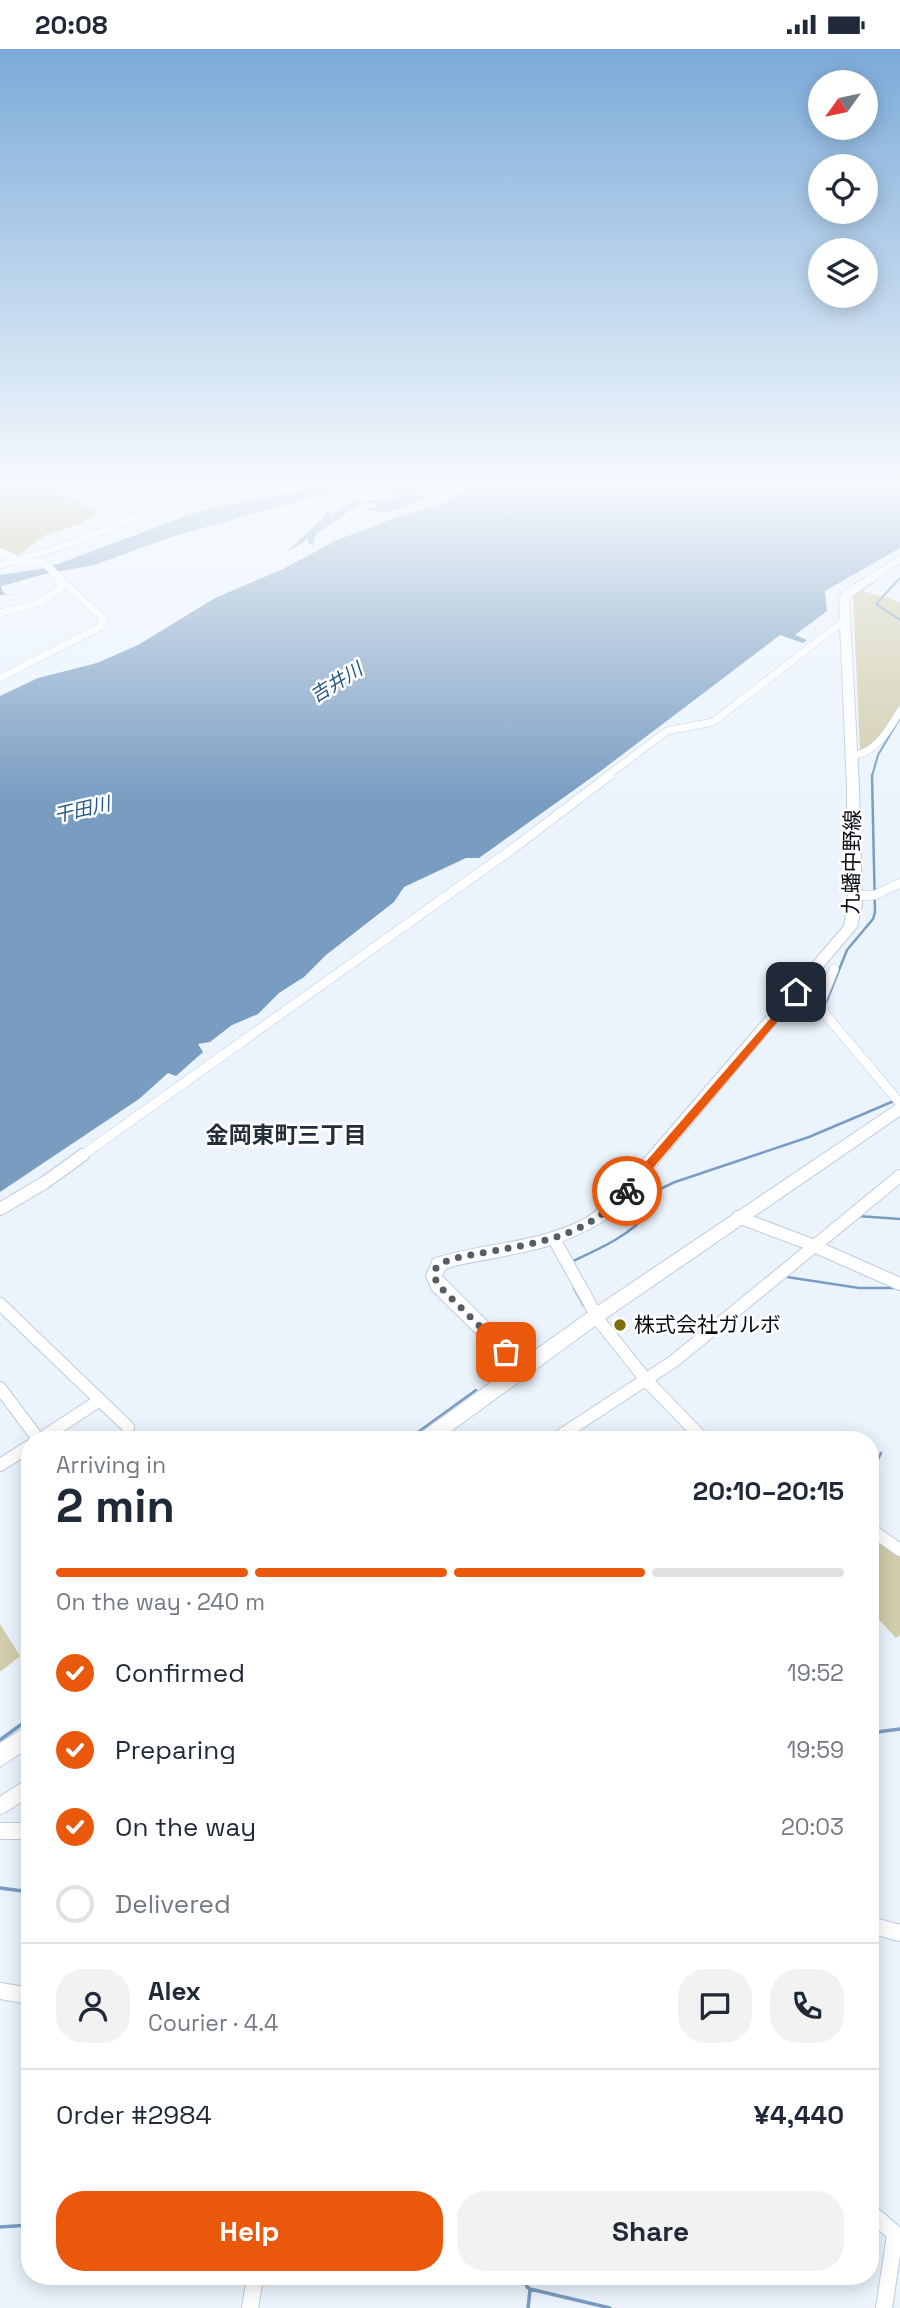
<!DOCTYPE html>
<html lang="en">
<head>
<meta charset="utf-8">
<style>
  :root { --surface:#fff; --page:#f2f2f3; --text:#1f2937; --muted:#747a83; --line:#e0e1e3; --accent:#ea580c }
  body { margin:0; font-family:"Space Grotesk","Noto Sans JP",sans-serif; background:var(--page); color:var(--text); height:100vh; display:flex; flex-direction:column; font-size:26px; white-space:nowrap }
  * { box-sizing:border-box; margin:0 }
  p { font-size:23px; color:var(--muted) }
  .icon { flex:none; width:38px; height:38px; fill:none; stroke:currentColor; stroke-width:2; stroke-linecap:round; stroke-linejoin:round }
  .map { position:relative; flex:1; overflow:hidden }
  .side { position:absolute; left:21px; top:1382px; width:858px; height:854px; display:flex; flex-direction:column; background:var(--surface); border-radius:28px; box-shadow:0 4px 18px #0003 }
  .side>* { flex:none }
  .needle { width:46px; rotate:237deg }
  .fabs { position:absolute; left:808px; top:21px; display:grid; gap:14px }
  .fabs a { display:grid; place-items:center; width:70px; height:70px; border-radius:50%; background:var(--surface); box-shadow:0 4px 18px #0003; font-size:35px }
  .pin { position:absolute; display:grid; place-items:center; width:60px; height:60px; color:#fff; margin:-30px; border-radius:14px; box-shadow:0 4px 10px #0006 }
  .courier { position:absolute; display:grid; place-items:center; width:70px; height:70px; margin:-35px; border:5px solid #ea580c; border-radius:50%; background:#fff; color:#222; box-shadow:0 2px 9px #0007 }
  .head em { font-style:normal; font-weight:600 }
  .head div { display:flex; flex-direction:column-reverse }
  .head { display:flex; align-items:center; justify-content:space-between; height:119px; padding:0 35px }
  h1 { font-size:46px; font-weight:600; line-height:52px }
  .bar { display:grid; grid-template-columns:repeat(4,1fr); gap:10px 7px; align-content:center; height:84px; padding:0 35px }
  .bar i { height:9px; border-radius:5px; background:var(--line) }
  .bar .current { background:var(--accent) }
  .bar p { grid-column:span 4 }
  .line { display:flex; align-items:center; gap:18px; padding:0 35px; border-top:2px solid var(--line) }
  .line div { flex:1 }
  .round { display:grid; place-items:center; flex:none; width:74px; height:74px; border-radius:28px; background:var(--page) }
  ol { padding:0 35px; list-style:none }
  li { display:flex; align-items:center; gap:21px; height:77px }
  li p { margin-inline-start:auto }
  li .icon { padding:7px; border-radius:50%; background:var(--accent); color:#fff; stroke-width:4 }
  li:last-child { color:var(--muted) }
  li i { width:38px; height:38px; border:4px solid var(--line); border-radius:50% }
  .action { display:flex; gap:14px; margin-top:auto; padding:14px 35px }
  .action a { flex:1; height:80px; border-radius:28px; background:var(--accent); color:#fff; font-size:28px; font-weight:600; line-height:80px; text-align:center }
  .action a+a { background:var(--page); color:var(--text) }
  .status { display:flex; justify-content:space-between; align-items:center; height:49px; padding:0 35px; background:var(--surface); direction:ltr }
  .status svg { height:19px; fill:currentColor }
  .map>svg:first-child { display:block }
  .green { fill:#d1ccab }
  .forest { fill:#b6ae7d }
  .water { fill:#799cc1 }
  .lines { fill:none; stroke-linecap:round; stroke-linejoin:round }
  .stream-far2 { stroke:#799cc1; stroke-width:2 }
  .stream-far1 { stroke:#799cc1; stroke-width:2.5 }
  .stream { stroke:#799cc1; stroke-width:3.5 }
  .street-far3-casing { stroke:#beccdb; stroke-width:8 }
  .street-far2-casing { stroke:#beccdb; stroke-width:10 }
  .street-far1-casing { stroke:#beccdb; stroke-width:14 }
  .street-casing { stroke:#beccdb; stroke-width:18 }
  .secondary-casing { stroke:#beccdb; stroke-width:2 }
  .street-far3 { stroke:#fff; stroke-width:7 }
  .street-far2 { stroke:#fff; stroke-width:9 }
  .street-far1 { stroke:#fff; stroke-width:12 }
  .street { stroke:#fff; stroke-width:16 }
  .secondary { fill:#fff; fill-rule:evenodd }
  .route { fill:#ea580c }
  .done { stroke:#575d64; stroke-width:7; stroke-dasharray:0 12.6 }
  .poi-dot { fill:#7e700e; stroke:#fff; stroke-width:2.5 }
  .labels { text-anchor:middle; stroke-width:5; stroke-linejoin:round; paint-order:stroke }
  .far-water-label { font-size:19px; font-style:italic; fill:#255989; stroke:#fff }
  .street-label { font-size:21px; fill:#070c11; stroke:#fff }
  .poi-label { font-size:21px; fill:#070c11; stroke:#fff; text-anchor:start }
  .neighbourhood-label { font-size:23px; font-weight:bold; fill:#232e3a; stroke:#fff }
</style>
</head>
<body>
<div class="status"><b>20:08</b><svg viewBox="0 0 49 12"><path d="M0 12V9h3v3zM5 12V6h3v6zM10 12V3h3v9zM15 12V0h3v12zM26 1h20v11H26zM47 4h2v5h-2z"/></svg></div>
<div class="map">
<svg width="900" height="2259" viewBox="0 0 900 2259">
  <rect width="100%" height="100%" fill="#ebf4fd"/>
  <!-- green -->
  <path class="green" d="M879,526L877,532L863,542C877,547 887,546 900,554V657L877,692L860,701L853,548Z
    M870,1483L900,1505V1586L896,1589L870,1561Z
    M0,1575L20,1607L0,1623Z"/>
  <!-- forest -->
  <path class="forest" d="M0,436H60L61,444L97,463L82,474L45,486L18,506L0,499Z"/>
  <!-- water -->
  <path class="water" d="M323,436H441L419,443L421,446H429C419,453 397,463 385,463C376,463 370,460 361,462L375,458L378,454H361L316,485L313,496L309,495L308,490L287,503L325,467L326,460L331,466L352,453L392,450L396,446L377,440L346,442L307,450L174,487L94,516L45,525L2,537L1,539L5,545H17L0,546V526L40,520L58,515L199,462Z
    M472,436H900V499L825,542L827,562L795,586L807,591L803,594L780,586L602,721L479,809H466L404,838L394,853L326,906L304,928L279,944L258,965L232,976L210,993L198,995L203,1003L176,1027L168,1024L139,1050L0,1143V647L38,629L97,614L138,596L215,549L283,520L337,491L403,466L441,455Z"/>
  <g class="lines">
    <!-- stream-far2 -->
    <path class="stream-far2" d="M900,529L876,555L900,571
      M872,727L878,706L900,669"/>
    <!-- stream-far1 -->
    <path class="stream-far1" d="M825,956L847,901L873,870L875,863L872,726
      M858,1167L900,1170
      M573,1212C599,1200 631,1186 649,1163L643,1148L675,1133L809,1088L894,1052
      M787,1228L859,1239H894
      M574,1239L584,1257
      M407,1391L476,1341
      M870,1428L881,1404"/>
    <!-- stream -->
    <path class="stream" d="M870,1684L900,1680
      M0,1691L30,1669
      M0,1839L30,1843
      M0,2178L30,2176
      M526,2228L527,2238L530,2240L610,2259
      M528,2259L530,2241"/>
    <!-- street-far3 casing -->
    <g class="street-far3-casing">
      <path id="street-far3" d="M154,436L169,455
        M126,470L109,461L92,444L129,436
        M0,503L18,511L44,514L104,571L100,578L0,629
        M0,564L41,553L61,539L58,531L60,528
        M852,706C875,706 890,679 900,662
        M607,727L667,682L713,673L846,570"/>
    </g>
    <!-- street-far2 casing -->
    <g class="street-far2-casing">
      <path id="street-far2" d="M854,847L875,846L900,834
        M834,920L821,952L825,965L900,1054
        M80,1108L511,801L610,726"/>
    </g>
    <!-- street-far1 casing -->
    <g class="street-far1-casing">
      <path id="street-far1" d="M0,1160L44,1134L83,1106
        M738,1168L807,1194L900,1235
        M554,1190L600,1273L647,1332L704,1391
        M0,1255L128,1378
        M0,1339L39,1391
        M39,1391L100,1351
        M554,1391L674,1312L900,1127
        M0,1416L30,1397
        M870,1480L900,1501"/>
    </g>
    <!-- street casing -->
    <g class="street-casing">
      <path id="street" d="M0,1757L30,1738
        M0,1782H30
        M870,1876L900,1884
        M0,1942L30,1947
        M870,2163L900,2189
        M250,2259L255,2228
        M884,2259L895,2186"/>
    </g>
    <!-- secondary casing -->
    <g class="secondary-casing">
      <path id="secondary" d="M241,436H258L162,460L76,496L0,519V513L70,492L156,456Z
        M900,507V514L849,549L859,738L862,855L857,878L618,1162C568,1200 517,1204 458,1216L445,1220L442,1227L524,1309L590,1262L900,1053V1067L602,1272L439,1391H416L419,1385L511,1319L432,1241L426,1227L433,1210C481,1194 534,1195 580,1172C589,1168 598,1160 606,1154L844,877L848,855L847,738L839,549L845,541Z
        M30,1675V1698L0,1718V1694Z"/>
    </g>
    <!-- street-far3 -->
    <use href="#street-far3" class="street-far3"/>
    <!-- street-far2 -->
    <use href="#street-far2" class="street-far2"/>
    <!-- street-far1 -->
    <use href="#street-far1" class="street-far1"/>
    <!-- street -->
    <use href="#street" class="street"/>
    <!-- secondary -->
    <use href="#secondary" class="secondary"/>
  </g>
  <!-- sky -->
  <linearGradient id="sky" x2="0" y2="1"><stop stop-color="#7baad8"/><stop offset="0.58" stop-color="#f6fafe"/><stop offset="1" stop-color="#f6fafe" stop-opacity="0"/></linearGradient>
  <rect width="900" height="752" fill="url(#sky)"/>
  <!-- route -->
  <path class="route" d="M796,940L801,943L800,946L631,1145H623V1139Z"/>
  <g class="lines">
    <!-- done -->
    <path class="done" d="M506,1303L438,1236L434,1227L436,1219C447,1208 468,1207 482,1204C541,1193 585,1189 627,1142"/>
  </g>
  <!-- markers -->
  <circle class="poi-dot" cx="620" cy="1276" r="7"/>
  <g class="labels">
    <!-- far-water labels -->
    <g class="far-water-label">
      <text transform="translate(336 633) rotate(-32)" y="7">吉井川</text>
      <text transform="translate(82 760) rotate(-13)" y="7">干田川</text>
    </g>
    <!-- street labels -->
    <g class="street-label">
      <text transform="translate(852 813) rotate(-89)" y="7">九蟠中野線</text>
    </g>
    <!-- poi labels -->
    <g class="poi-label">
      <text x="634" y="1283">株式会社ガルボ</text>
    </g>
    <!-- neighbourhood labels -->
    <g class="neighbourhood-label">
      <text x="286" y="1094">金岡東町三丁目</text>
    </g>
  </g>
</svg>
<div class="fabs">
<a><svg class="needle" viewBox="-14 -14 28 28"><path d="M0-13l5 13h-10z" fill="#e53935"/><path d="M0 13l5-13h-10z" fill="#747a83"/></svg></a>
<a><svg class="icon" aria-label="locate" viewBox="0 0 24 24"><circle cx="12" cy="12" r="6"/><path d="M12 2v4M12 18v4M2 12h4M18 12h4"/></svg></a>
<a><svg class="icon" aria-label="layers" viewBox="0 0 24 24"><path d="M12 4l9 5-9 5-9-5zM3 14l9 5 9-5"/></svg></a>
</div>
<div class="pin" style="left:506px;top:1303px;background:#ea580c"><svg class="icon" aria-label="bag" viewBox="0 0 24 24"><path d="M5 8h14l-1 12H6zM9 8a3 3 0 0 1 6 0"/></svg></div>
<div class="pin" style="left:796px;top:943px;background:#1f2937"><svg class="icon" aria-label="home" viewBox="0 0 24 24"><path d="M3 11l9-7 9 7M6 9v11h12V9"/></svg></div>
<div class="courier" style="left:627px;top:1142px"><svg class="icon" aria-label="bike" viewBox="0 0 24 24"><circle cx="6" cy="16" r="4"/><circle cx="18" cy="16" r="4"/><path d="M6 16l4-8h5l3 8M10 8l3 8H6M13 5h3"/></svg></div>
<section class="side">
<div class="head"><div><h1>2 min</h1><p>Arriving in</p></div><em>20:10–20:15</em></div>
<div class="bar"><i class="current"></i><i class="current"></i><i class="current"></i><i></i><p>On the way · 240 m</p></div>
<ol>
<li><svg class="icon" aria-label="check" viewBox="0 0 24 24"><path d="M5 12l5 5 9-10"/></svg>Confirmed<p>19:52</p></li>
<li><svg class="icon" aria-label="check" viewBox="0 0 24 24"><path d="M5 12l5 5 9-10"/></svg>Preparing<p>19:59</p></li>
<li><svg class="icon" aria-label="check" viewBox="0 0 24 24"><path d="M5 12l5 5 9-10"/></svg>On the way<p>20:03</p></li>
<li><i></i>Delivered</li>
</ol>
<div class="line" style="height:126px"><a class="round"><svg class="icon" aria-label="person" viewBox="0 0 24 24"><circle cx="12" cy="8" r="4"/><path d="M4 21q1-7 8-7t8 7"/></svg></a><div><b>Alex</b><p>Courier · 4.4</p></div><a class="round"><svg class="icon" aria-label="chat" viewBox="0 0 24 24"><path d="M4 5h16v11H9l-5 4z"/></svg></a><a class="round"><svg class="icon" aria-label="phone" viewBox="0 0 24 24"><path d="M5 4h4l2 5-3 2q2 4 5 5l2-3 5 2v4C11 20 4 13 5 4z"/></svg></a></div>
<div class="line" style="height:91px"><div>Order #2984</div><b>¥4,440</b></div>
<div class="action"><a>Help</a><a>Share</a></div>
</section>
</div>
</body>
</html>
